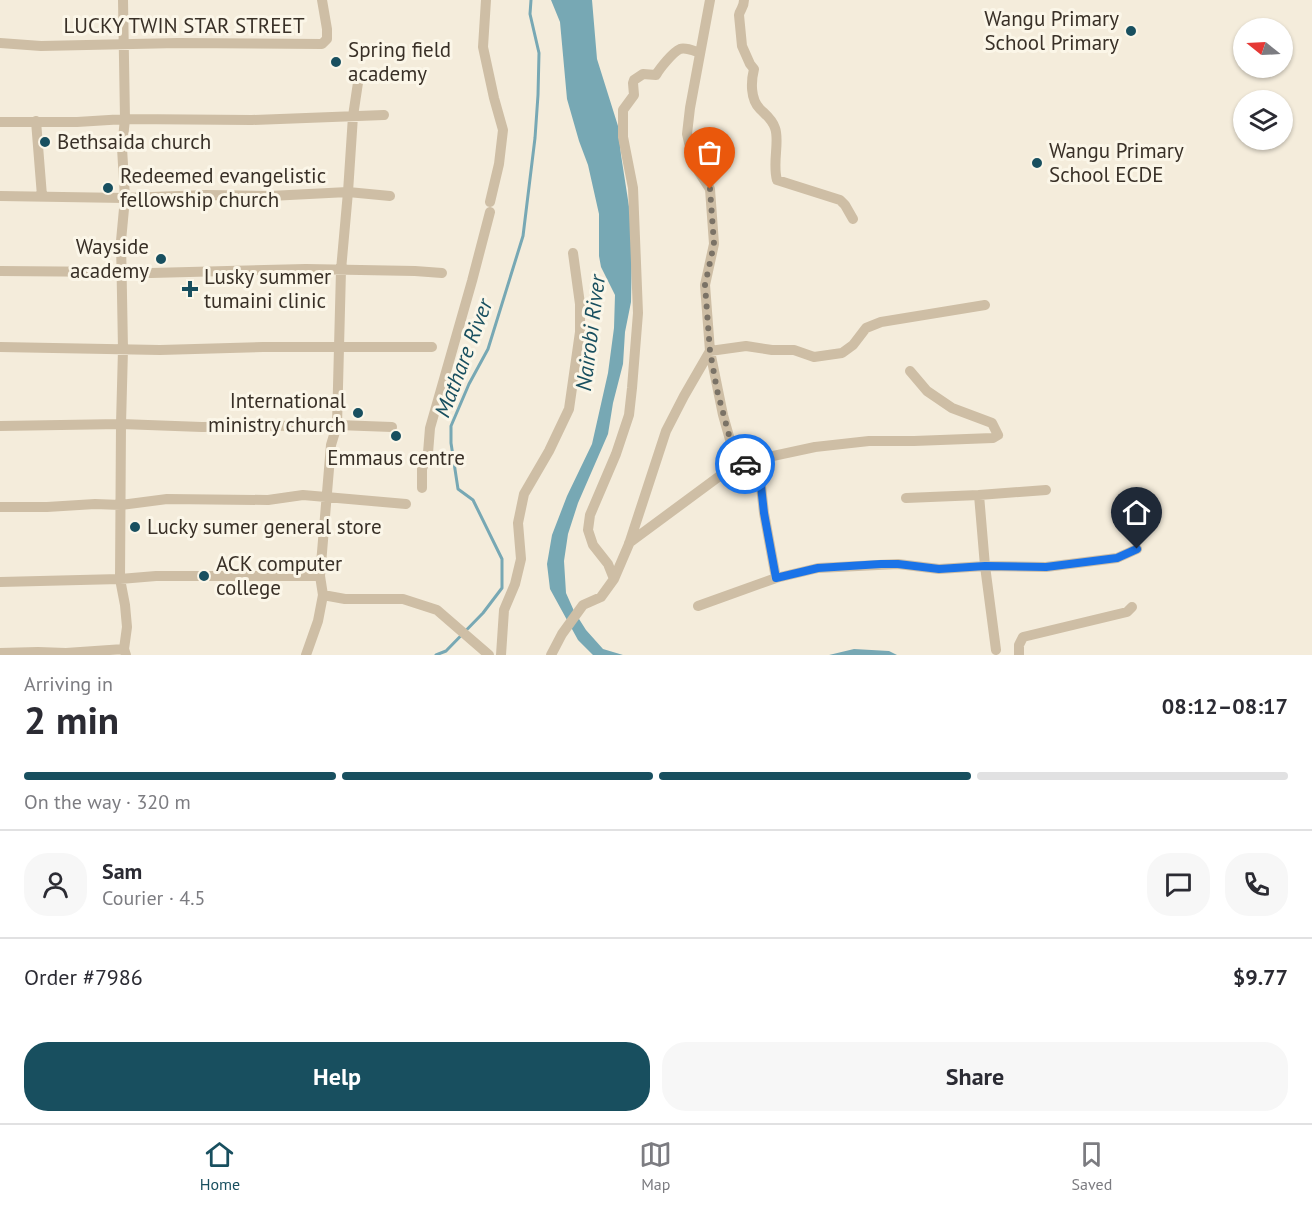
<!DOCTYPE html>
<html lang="en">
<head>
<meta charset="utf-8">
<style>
  :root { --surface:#fff; --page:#f7f7f7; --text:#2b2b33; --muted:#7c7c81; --line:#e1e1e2; --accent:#184f5f }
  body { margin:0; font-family:"PT Sans",sans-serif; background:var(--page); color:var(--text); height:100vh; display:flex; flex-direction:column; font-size:22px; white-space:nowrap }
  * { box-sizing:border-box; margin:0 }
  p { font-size:20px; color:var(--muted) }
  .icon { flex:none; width:33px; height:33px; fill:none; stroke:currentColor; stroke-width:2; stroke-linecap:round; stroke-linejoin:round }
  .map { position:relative; height:655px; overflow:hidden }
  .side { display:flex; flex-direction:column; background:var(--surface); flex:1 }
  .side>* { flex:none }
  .needle { width:39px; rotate:288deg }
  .fabs { position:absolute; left:1233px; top:18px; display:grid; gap:12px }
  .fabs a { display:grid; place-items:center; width:60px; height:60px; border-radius:50%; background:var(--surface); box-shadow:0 2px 4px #0004; font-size:30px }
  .pin { position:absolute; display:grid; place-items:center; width:51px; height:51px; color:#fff; margin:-62px -26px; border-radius:50% 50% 50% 0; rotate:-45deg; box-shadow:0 0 6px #0007 }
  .pin .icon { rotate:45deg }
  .courier { position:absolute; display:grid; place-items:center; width:60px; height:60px; margin:-30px; border:4px solid #1a73e8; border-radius:50%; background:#fff; color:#222; box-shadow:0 2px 8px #0007 }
  .summary em { font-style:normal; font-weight:700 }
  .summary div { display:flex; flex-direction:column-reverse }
  .summary { display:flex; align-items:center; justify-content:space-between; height:102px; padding:0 24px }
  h1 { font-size:39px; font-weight:700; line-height:45px }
  .bar { display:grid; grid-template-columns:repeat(4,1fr); gap:9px 6px; align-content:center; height:72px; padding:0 24px }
  .bar i { height:8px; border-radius:4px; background:var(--line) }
  .bar .current { background:var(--accent) }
  .bar p { grid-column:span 4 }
  .line { display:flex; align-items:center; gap:15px; padding:0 24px; border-top:2px solid var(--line) }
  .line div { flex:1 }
  .round { display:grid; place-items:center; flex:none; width:63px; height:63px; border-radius:24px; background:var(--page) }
  .primary-button { display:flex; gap:12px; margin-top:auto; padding:12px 24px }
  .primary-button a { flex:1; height:69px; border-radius:24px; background:var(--accent); color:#fff; font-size:24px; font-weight:700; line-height:69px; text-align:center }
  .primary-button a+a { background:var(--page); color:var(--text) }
  .menu { display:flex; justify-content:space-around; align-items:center; height:84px; border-top:2px solid var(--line); background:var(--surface); font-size:16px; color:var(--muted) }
  .menu a { display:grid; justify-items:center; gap:3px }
  .menu .current { color:var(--accent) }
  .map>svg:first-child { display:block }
  .water { fill:#77a8b4 }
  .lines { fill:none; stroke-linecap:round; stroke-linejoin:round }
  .stream { stroke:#77a8b4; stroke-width:3 }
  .minor { stroke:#cebea5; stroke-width:10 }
  .done { stroke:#7a7266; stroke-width:6; stroke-dasharray:0 10.8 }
  .route { stroke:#1a73e8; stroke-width:8 }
  .poi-dot { fill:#184f5f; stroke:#fbf6e8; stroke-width:2 }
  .labels { text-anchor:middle; stroke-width:6; stroke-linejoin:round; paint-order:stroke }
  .poi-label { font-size:21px; fill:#393027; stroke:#fbf6e8; text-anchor:start }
  .street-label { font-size:21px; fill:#393027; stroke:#fbf6e8 }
  .water-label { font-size:22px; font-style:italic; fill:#184f5f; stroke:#fbf6e8 }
</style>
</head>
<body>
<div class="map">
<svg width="1312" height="655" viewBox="0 0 1312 655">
  <rect width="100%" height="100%" fill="#f4ecdb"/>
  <!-- water -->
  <path class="water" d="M551,0H592L597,59L618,126L621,155L630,213L632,244L631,302L625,332L623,364L613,403L608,434L578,503L568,534L564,561L566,593L574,611L586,630L603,649L623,655H593L578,640L550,589L547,564L552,535L567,496L592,444L608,373L614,328L615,295L601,267L599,256V214L588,165L579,141L567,99L560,22Z
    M854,649L889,651L897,655H829Z"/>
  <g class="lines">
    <!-- stream -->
    <path class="stream" d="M436,655L446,651L483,613L502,588V559L473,500L458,489L451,443V426L469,384L488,349L523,236L535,138L538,95L539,53L530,14L531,0"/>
    <!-- minor -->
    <path class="minor" d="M123,0L125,119L122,148L125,198L121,241L123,349L121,424L120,579L125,605L127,627L124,649L126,655
      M486,0L483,47L494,98L503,130L499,164L490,202
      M744,0C744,8 740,9 739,15L742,46L750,64L754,69C751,81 750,99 760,109C766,115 772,119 775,128C780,141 772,163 777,180L840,200L845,205L853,219
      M0,43L41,46L178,43L322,44L327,39V29L322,0
      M36,121L42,196
      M0,122H77L125,119L252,120L384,115
      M0,196L125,198L206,195L270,196L348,192L390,196
      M0,271L122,272L151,273L306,269L415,271L442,273
      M0,347L160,350L263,347H432
      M0,426L121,424L202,427L337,425L392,427
      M756,460L759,468L764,513L776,578
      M742,465L734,454L723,415L710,351L746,346L772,350H794L814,357L842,353L853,345L866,328L881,322L985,305
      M422,488V469L428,453L430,428L472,281L490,212
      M979,495L985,566L996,650
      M906,498L979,495L1046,490
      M0,507H47L95,504L121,505L167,499L268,500L303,495L406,504
      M629,543L721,475L750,461L815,447L869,441H914L993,438L998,435L992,423L952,408L927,391L910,371
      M320,576L331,445L337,425L341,270L348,192L353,116L359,76
      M614,579L608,564L593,545L588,530L590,515L616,454L629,415L632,388L638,313L633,188L623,137V110L634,95L633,83L634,80L643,74L656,75C660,68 673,52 680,49C686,47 694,51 700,53
      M0,582L120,579L156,576H320L323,595L318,621L306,655
      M323,595L345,599H403L437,610L489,655
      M698,606L776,578L818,568L898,564L939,569L985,566L1046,567L1117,558L1137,549
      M0,653L38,652L66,653L124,649
      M501,655L504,610L515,584L521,559L518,523L524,494L549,451L569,409L580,332V304L573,253
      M551,655L562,634L583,605L601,597L614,579L629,544L666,431L684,396L710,351L705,285L714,244L710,189L699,172L690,147L687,134L690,108L710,0
      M1019,655V645L1023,637L1127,612L1132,607"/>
  </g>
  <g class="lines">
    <!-- done -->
    <path class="done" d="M710,189L714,244L705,285L710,351L717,390L734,454L742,465L745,464"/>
    <!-- route -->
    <path class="route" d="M745,464L756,460L759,468L764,513L776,578L818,568L881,564H898L939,569L985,566L1046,567L1117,558L1137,549"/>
  </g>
  <!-- markers -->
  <g class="poi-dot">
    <circle cx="1131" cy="31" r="6"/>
    <circle cx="336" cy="62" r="6"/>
    <circle cx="45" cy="142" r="6"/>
    <circle cx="1037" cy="163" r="6"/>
    <circle cx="108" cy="188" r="6"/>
    <circle cx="161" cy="259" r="6"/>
    <path d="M187 280h6v6h6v6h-6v6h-6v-6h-6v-6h6z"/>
    <circle cx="358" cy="413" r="6"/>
    <circle cx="396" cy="436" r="6"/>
    <circle cx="135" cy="527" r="6"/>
    <circle cx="204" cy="576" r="6"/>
  </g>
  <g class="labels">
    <!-- poi labels -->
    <g class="poi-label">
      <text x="1119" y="26" text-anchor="end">Wangu Primary<tspan x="1119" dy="24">School Primary</tspan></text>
      <text x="348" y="57">Spring field<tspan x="348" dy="24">academy</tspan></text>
      <text x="57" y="149">Bethsaida church</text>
      <text x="1049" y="158">Wangu Primary<tspan x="1049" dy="24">School ECDE</tspan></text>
      <text x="120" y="183">Redeemed evangelistic<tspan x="120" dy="24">fellowship church</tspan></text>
      <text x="149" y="254" text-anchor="end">Wayside<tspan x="149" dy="24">academy</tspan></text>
      <text x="204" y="284">Lusky summer<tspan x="204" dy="24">tumaini clinic</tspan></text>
      <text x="346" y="408" text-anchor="end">International<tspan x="346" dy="24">ministry church</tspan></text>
      <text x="396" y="465" text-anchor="middle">Emmaus centre</text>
      <text x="147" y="534">Lucky sumer general store</text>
      <text x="216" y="571">ACK computer<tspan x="216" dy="24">college</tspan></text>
    </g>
    <!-- street labels -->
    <g class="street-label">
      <text x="184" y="33">LUCKY TWIN STAR STREET</text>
    </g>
    <!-- water labels -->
    <g class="water-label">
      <text transform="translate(590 333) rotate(-83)" y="8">Nairobi River</text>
      <text transform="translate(463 358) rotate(-69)" y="8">Mathare River</text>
    </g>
  </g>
</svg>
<div class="fabs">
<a><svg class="needle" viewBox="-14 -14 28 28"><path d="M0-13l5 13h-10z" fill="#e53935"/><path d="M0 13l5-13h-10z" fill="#7c7c81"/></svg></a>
<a><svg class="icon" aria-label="layers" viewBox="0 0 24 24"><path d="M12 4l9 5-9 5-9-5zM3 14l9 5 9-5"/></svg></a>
</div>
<div class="pin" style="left:710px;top:189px;background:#ea580c"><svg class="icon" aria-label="bag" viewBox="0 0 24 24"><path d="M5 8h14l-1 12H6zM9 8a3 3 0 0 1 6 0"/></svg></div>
<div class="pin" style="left:1137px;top:549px;background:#1f2937"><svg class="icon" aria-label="home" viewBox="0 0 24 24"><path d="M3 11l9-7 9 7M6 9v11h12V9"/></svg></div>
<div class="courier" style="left:745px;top:464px"><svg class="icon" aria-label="car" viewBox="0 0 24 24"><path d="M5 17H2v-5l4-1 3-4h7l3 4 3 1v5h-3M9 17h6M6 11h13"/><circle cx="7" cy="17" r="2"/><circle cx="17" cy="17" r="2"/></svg></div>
</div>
<section class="side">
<div class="summary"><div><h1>2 min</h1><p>Arriving in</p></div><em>08:12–08:17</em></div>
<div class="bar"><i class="current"></i><i class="current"></i><i class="current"></i><i></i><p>On the way · 320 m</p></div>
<div class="line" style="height:108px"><a class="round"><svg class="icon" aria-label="person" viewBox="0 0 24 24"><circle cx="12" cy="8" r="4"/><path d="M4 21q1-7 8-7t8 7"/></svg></a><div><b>Sam</b><p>Courier · 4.5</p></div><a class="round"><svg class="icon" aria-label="chat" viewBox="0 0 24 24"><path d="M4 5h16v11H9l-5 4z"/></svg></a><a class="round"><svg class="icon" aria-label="phone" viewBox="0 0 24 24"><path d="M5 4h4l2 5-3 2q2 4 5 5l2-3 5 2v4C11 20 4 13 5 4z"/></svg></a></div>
<div class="line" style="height:78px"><div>Order #7986</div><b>$9.77</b></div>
<div class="primary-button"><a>Help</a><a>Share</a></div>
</section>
<nav class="menu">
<a class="current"><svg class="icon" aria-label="home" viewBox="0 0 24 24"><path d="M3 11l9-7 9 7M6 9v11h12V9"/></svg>Home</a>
<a><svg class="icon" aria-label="map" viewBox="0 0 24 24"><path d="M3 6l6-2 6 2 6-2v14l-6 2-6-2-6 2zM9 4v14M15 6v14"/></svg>Map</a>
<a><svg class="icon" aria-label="saved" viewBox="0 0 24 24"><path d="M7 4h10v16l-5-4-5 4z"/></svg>Saved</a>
</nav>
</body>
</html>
